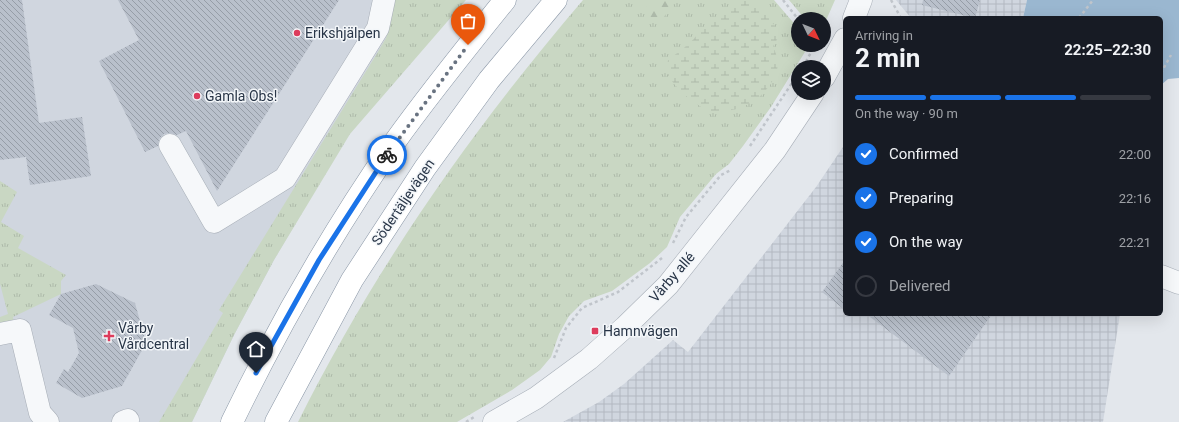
<!DOCTYPE html>
<html lang="en">
<head>
<meta charset="utf-8">
<style>
  :root { --surface:#171b24; --page:#20242c; --text:#f1f3f6; --muted:#9ea1a6; --line:#363941; --accent:#1a73e8 }
  body { margin:0; font-family:Roboto,sans-serif; background:var(--page); color:var(--text); height:100vh; display:flex; flex-direction:column; font-size:15px; white-space:nowrap }
  * { box-sizing:border-box; margin:0 }
  p { font-size:13px; color:var(--muted) }
  .icon { flex:none; width:22px; height:22px; fill:none; stroke:currentColor; stroke-width:2; stroke-linecap:round; stroke-linejoin:round }
  .map { position:relative; flex:1; overflow:hidden }
  .panel { position:absolute; left:843px; top:16px; width:320px; height:300px; display:flex; flex-direction:column; background:var(--surface); border-radius:6px; box-shadow:0 4px 16px #0002 }
  .panel>* { flex:none }
  .needle { width:26px; rotate:133deg }
  .buttons { position:absolute; left:791px; top:12px; display:grid; gap:8px }
  .buttons a { display:grid; place-items:center; width:40px; height:40px; border-radius:50%; background:var(--surface); box-shadow:0 4px 16px #0002; font-size:20px }
  .pin { position:absolute; display:grid; place-items:center; width:34px; height:34px; color:#fff; margin:-41px -17px; border-radius:50% 50% 50% 0; rotate:-45deg; box-shadow:0 0 4px #0007 }
  .pin .icon { rotate:45deg }
  .courier { position:absolute; display:grid; place-items:center; width:40px; height:40px; margin:-20px; border:3px solid #1a73e8; border-radius:50%; background:#fff; color:#222; box-shadow:0 1px 5px #0007 }
  .headline em { font-style:normal; font-weight:700 }
  .headline div { display:flex; flex-direction:column-reverse }
  .headline { display:flex; align-items:center; justify-content:space-between; height:68px; padding:0 12px }
  h1 { font-size:26px; font-weight:700; line-height:30px }
  .bar { display:grid; grid-template-columns:repeat(4,1fr); gap:6px 4px; align-content:center; height:48px; padding:0 12px }
  .bar i { height:5px; border-radius:3px; background:var(--line) }
  .bar .current { background:var(--accent) }
  .bar p { grid-column:span 4 }
  ol { padding:0 12px; list-style:none }
  li { display:flex; align-items:center; gap:12px; height:44px }
  li p { margin-inline-start:auto }
  li .icon { padding:4px; border-radius:50%; background:var(--accent); color:#fff; stroke-width:4 }
  li:last-child { color:var(--muted) }
  li i { width:22px; height:22px; border:2px solid var(--line); border-radius:50% }
  .map>svg:first-child { display:block }
  .built { fill:#d0d6df }
  .industrial { fill:url(#industrial-grid) }
  .grass { fill:url(#grass-tufts) }
  .forest { fill:url(#forest-firs) }
  .wetland { fill:url(#wetland-marsh) }
  .water { fill:#9ab7d0 }
  .building { fill:url(#building-back-hatch) }
  .lines { fill:none; stroke-linecap:round; stroke-linejoin:round }
  .minor-casing { stroke:#a7aeb7; stroke-width:23 }
  .highway-casing { stroke:#8895a5; stroke-width:23 }
  .path { stroke:#c0c5cb; stroke-width:2.5; stroke-dasharray:3 3; stroke-linecap:butt }
  .minor { stroke:#f6f8fa; stroke-width:22 }
  .highway { stroke:#fff; stroke-width:22 }
  .done { stroke:#697381; stroke-width:4; stroke-dasharray:0 7.2 }
  .route { stroke:#1a73e8; stroke-width:5 }
  .poi-dot { fill:#dd3c5c; stroke:#f3f6f9; stroke-width:1.5 }
  .labels { text-anchor:middle; stroke-width:3; stroke-linejoin:round; paint-order:stroke }
  .poi-label { font-size:14px; fill:#283547; stroke:#f3f6f9; text-anchor:start }
  .street-label { font-size:14px; fill:#283547; stroke:#f3f6f9 }
</style>
</head>
<body>
<div class="map">
<svg width="1179" height="422" viewBox="0 0 1179 422">
  <defs>
    <pattern id="industrial-grid" width="8" height="8" patternUnits="userSpaceOnUse"><rect width="8" height="8" fill="#d0d6df"/><path d="M0 4h8M4 0v8" fill="none" stroke="#b3b8c1"/></pattern>
    <pattern id="grass-tufts" width="24" height="20" patternUnits="userSpaceOnUse"><rect width="24" height="20" fill="#c9d7c3"/><path d="M3 7l-1-3M5 7V3M7 7l1-3M15 17l-1-3M17 17v-4M19 17l1-3" fill="none" stroke="#adb9a9"/></pattern>
    <pattern id="forest-firs" width="22" height="20" patternUnits="userSpaceOnUse"><rect width="22" height="20" fill="#c9d7c3"/><path d="M5 1l3.5 6h-7zM16 11l3.5 6h-7z" fill="#adb9a9"/></pattern>
    <pattern id="wetland-marsh" width="20" height="14" patternUnits="userSpaceOnUse"><rect width="20" height="14" fill="#c9d7c3"/><path d="M1 5h8M5 5V1M11 12h8M15 12V8" fill="none" stroke="#adb9a9"/></pattern>
    <pattern id="building-back-hatch" width="6" height="6" patternUnits="userSpaceOnUse"><rect width="6" height="6" fill="#b9c0cb"/><path d="M-1 5l2 2M0 0l6 6M5-1l2 2" fill="none" stroke="#969da7"/></pattern>
  </defs>
  <rect width="100%" height="100%" fill="#e3e7ec"/>
  <!-- built -->
  <path class="built" d="M0,0H426L274,260L234,335L192,422H0Z"/>
  <!-- industrial -->
  <path class="industrial" d="M896,0H1027L1023,18H911Z
    M845,144V314H1120L1103,422H563L599,402L624,384L673,340L688,352L816,187Z"/>
  <!-- grass -->
  <path class="grass" d="M395,0H466L350,134L274,260L234,335L192,422H159L223,313L219,310L376,55L386,38Z
    M583,0H774L798,28V45H808V47L771,107L743,146L729,164L716,174L680,217L667,247L650,263L612,291L584,301L569,316L559,334L551,357L540,370L512,390L457,422H298C375,268 471,131 583,0Z
    M789,0H835L824,25V19H805Z
    M0,181L17,192L1,222L24,236L18,248L66,275L61,281V294L13,317L14,325L0,326V317L8,314L0,284Z"/>
  <!-- forest -->
  <path class="forest" d="M651,0H677L663,18L655,22L649,20L645,15L647,6Z"/>
  <!-- wetland -->
  <path class="wetland" d="M737,0H751L764,12L778,30V38L773,46C776,53 779,62 777,70C770,93 748,110 724,111C720,111 713,113 709,111C693,104 674,87 666,72L668,60L689,44L708,23Z"/>
  <!-- water -->
  <path class="water" d="M1027,0H1179V78L1168,79L1161,85V18H1023Z"/>
  <!-- building -->
  <path class="building" d="M0,0H22L39,123L82,117L91,176L30,185L26,157L0,160Z
    M118,0H339L217,191L186,131L177,135L170,133L164,134L159,139L158,146L145,152L99,61L139,40Z
    M923,0H980L975,18L922,5Z
    M845,260V310L822,292Z
    M96,284L135,303L146,343L122,386L82,398L56,383L64,369L68,372L79,353L73,328L49,315L61,294Z
    M866,314H992L949,376Z"/>
  <g class="lines">
    <!-- minor casing -->
    <g class="minor-casing">
      <path id="minor" d="M854,18L861,0
        M824,77L845,39
        M170,145L214,222L285,178L378,28L384,0
        M1161,276L1179,283
        M0,334L20,330L40,413L48,422
        M123,422L128,420
        M494,422L536,398L589,359L625,327L668,285L775,150L813,93"/>
    </g>
    <!-- highway casing -->
    <g class="highway-casing">
      <path id="highway" d="M232,422C279,325 333,231 394,143C429,94 467,47 505,0
        M276,422L352,280L425,168L489,80L556,0"/>
    </g>
    <!-- path -->
    <path class="path" d="M783,0L798,19
      M891,0L901,18
      M1079,18L1093,0
      M803,67L815,45
      M1161,73L1171,55
      M750,146L798,74
      M673,243L686,217L721,175L731,170
      M554,358L566,328L582,308L618,292L662,258
      M466,422L474,417"/>
    <!-- minor -->
    <use href="#minor" class="minor"/>
    <!-- highway -->
    <use href="#highway" class="highway"/>
  </g>
  <g class="lines">
    <!-- done -->
    <path class="done" d="M387,155L468,45"/>
    <!-- route -->
    <path class="route" d="M256,373L319,260L387,155"/>
  </g>
  <!-- markers -->
  <g class="poi-dot">
    <circle cx="297" cy="33" r="4"/>
    <circle cx="197" cy="96" r="4"/>
    <rect x="591" y="327" width="8" height="8" rx="2"/>
    <path d="M107 330h4v4h4v4h-4v4h-4v-4h-4v-4h4z"/>
  </g>
  <g class="labels">
    <!-- poi labels -->
    <g class="poi-label">
      <text x="305" y="38">Erikshjälpen</text>
      <text x="205" y="101">Gamla Obs!</text>
      <text x="118" y="333">Vårby<tspan x="118" dy="16">Vårdcentral</tspan></text>
      <text x="603" y="336">Hamnvägen</text>
    </g>
    <!-- street labels -->
    <g class="street-label">
      <text transform="translate(403 202) rotate(-56)" y="5">Södertäljevägen</text>
      <text transform="translate(672 277) rotate(-49)" y="5">Vårby allé</text>
    </g>
  </g>
</svg>
<div class="buttons">
<a><svg class="needle" viewBox="-14 -14 28 28"><path d="M0-13l5 13h-10z" fill="#e53935"/><path d="M0 13l5-13h-10z" fill="#9ea1a6"/></svg></a>
<a><svg class="icon" aria-label="layers" viewBox="0 0 24 24"><path d="M12 4l9 5-9 5-9-5zM3 14l9 5 9-5"/></svg></a>
</div>
<div class="pin" style="left:468px;top:45px;background:#ea580c"><svg class="icon" aria-label="bag" viewBox="0 0 24 24"><path d="M5 8h14l-1 12H6zM9 8a3 3 0 0 1 6 0"/></svg></div>
<div class="pin" style="left:256px;top:373px;background:#1f2937"><svg class="icon" aria-label="home" viewBox="0 0 24 24"><path d="M3 11l9-7 9 7M6 9v11h12V9"/></svg></div>
<div class="courier" style="left:387px;top:155px"><svg class="icon" aria-label="bike" viewBox="0 0 24 24"><circle cx="6" cy="16" r="4"/><circle cx="18" cy="16" r="4"/><path d="M6 16l4-8h5l3 8M10 8l3 8H6M13 5h3"/></svg></div>
<section class="panel">
<div class="headline"><div><h1>2 min</h1><p>Arriving in</p></div><em>22:25–22:30</em></div>
<div class="bar"><i class="current"></i><i class="current"></i><i class="current"></i><i></i><p>On the way · 90 m</p></div>
<ol>
<li><svg class="icon" aria-label="check" viewBox="0 0 24 24"><path d="M5 12l5 5 9-10"/></svg>Confirmed<p>22:00</p></li>
<li><svg class="icon" aria-label="check" viewBox="0 0 24 24"><path d="M5 12l5 5 9-10"/></svg>Preparing<p>22:16</p></li>
<li><svg class="icon" aria-label="check" viewBox="0 0 24 24"><path d="M5 12l5 5 9-10"/></svg>On the way<p>22:21</p></li>
<li><i></i>Delivered</li>
</ol>
</section>
</div>
</body>
</html>
